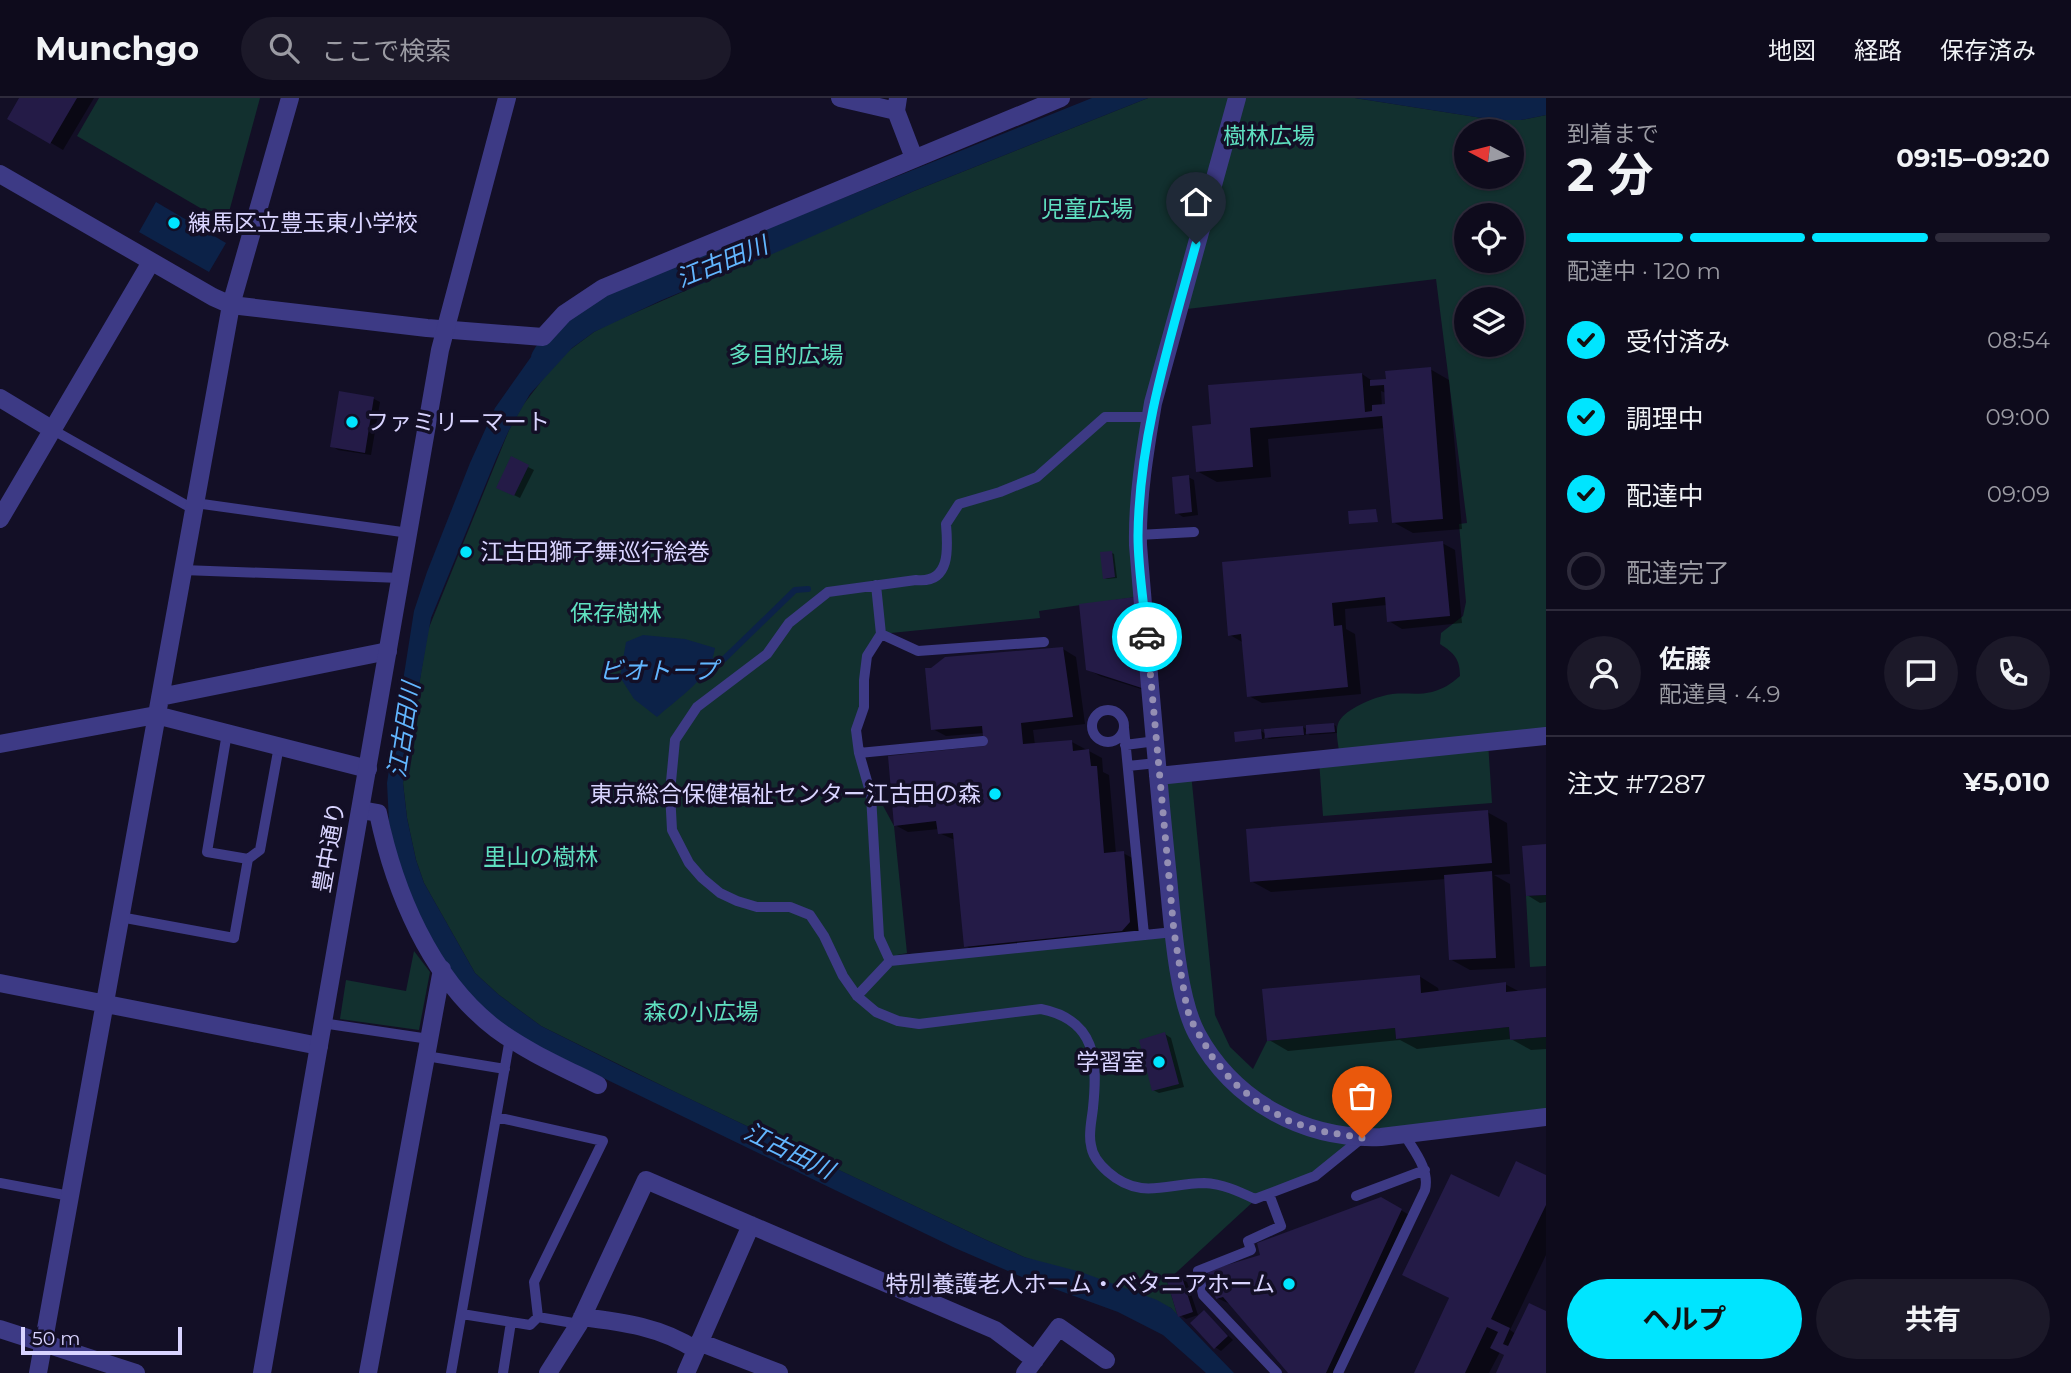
<!DOCTYPE html>
<html lang="ja">
<head>
<meta charset="utf-8">
<style>
  :root { --surface:#0e0b1c; --page:#1c1929; --text:#f1f3f6; --muted:#9b9ba3; --line:#2e2b3b; --accent:#00e5ff }
  body { margin:0; font-family:Montserrat,"Noto Sans JP",sans-serif; background:var(--page); color:var(--text); height:100vh; display:flex; flex-direction:column; font-size:26px; white-space:nowrap }
  * { box-sizing:border-box; margin:0 }
  p { font-size:23px; color:var(--muted) }
  .icon { flex:none; width:38px; height:38px; fill:none; stroke:currentColor; stroke-width:2; stroke-linecap:round; stroke-linejoin:round }
  .map { position:relative; flex:1; overflow:hidden }
  .sheet { display:flex; flex-direction:column; background:var(--surface); width:525px }
  .sheet>* { flex:none }
  .needle { width:46px; rotate:277deg }
  .tools { position:absolute; left:1454px; top:21px; display:grid; gap:14px }
  .tools a { display:grid; place-items:center; width:70px; height:70px; border-radius:50%; background:var(--surface); box-shadow:0 2px 5px #0004,0 0 0 2px var(--line); font-size:35px }
  .scale { position:absolute; left:21px; bottom:18px; width:161px; box-sizing:border-box; padding-left:7px; border:4px solid #d9d4ff; border-top:0; font-size:19px; line-height:24px; white-space:nowrap; color:#d9d4ff; -webkit-text-stroke:5px #130f26; paint-order:stroke }
  .pin { position:absolute; display:grid; place-items:center; width:60px; height:60px; color:#fff; margin:-72px -30px; border-radius:50% 50% 50% 0; rotate:-45deg; box-shadow:0 0 7px #0007 }
  .pin .icon { rotate:45deg }
  .courier { position:absolute; display:grid; place-items:center; width:70px; height:70px; margin:-35px; border:5px solid #00e5ff; border-radius:50%; background:#fff; color:#222; box-shadow:0 2px 9px #0007 }
  .headline em { font-style:normal; font-weight:700 }
  .headline div { display:flex; flex-direction:column-reverse }
  .headline { display:flex; align-items:center; justify-content:space-between; height:119px; padding:0 21px }
  h1 { font-size:46px; font-weight:700; line-height:52px }
  .bar { display:grid; grid-template-columns:repeat(4,1fr); gap:10px 7px; align-content:center; height:84px; padding:0 21px }
  .bar i { height:9px; border-radius:5px; background:var(--line) }
  .bar .on { background:var(--accent) }
  .bar p { grid-column:span 4 }
  .line { display:flex; align-items:center; gap:18px; padding:0 21px; border-top:2px solid var(--line) }
  .line div { flex:1 }
  .round { display:grid; place-items:center; flex:none; width:74px; height:74px; border-radius:37px; background:var(--page) }
  ol { padding:0 21px; list-style:none }
  li { display:flex; align-items:center; gap:21px; height:77px }
  li p { margin-inline-start:auto }
  li .icon { padding:7px; border-radius:50%; background:var(--accent); color:#111; stroke-width:4 }
  li:last-child { color:var(--muted) }
  li i { width:38px; height:38px; border:4px solid var(--line); border-radius:50% }
  .button { display:flex; gap:14px; margin-top:auto; padding:14px 21px }
  .button a { flex:1; height:80px; border-radius:42px; background:var(--accent); color:#111; font-size:28px; font-weight:700; line-height:80px; text-align:center }
  .button a+a { background:var(--page); color:var(--text) }
  header { display:flex; align-items:center; gap:42px; box-sizing:border-box; height:98px; padding:0 35px; background:var(--surface); border-bottom:2px solid var(--line) }
  header strong { font-size:33px }
  nav { display:flex; gap:38px; margin-inline-start:auto; font-size:24px }
  .search { width:490px; height:63px; background:var(--page); display:flex; align-items:center; gap:18px; box-sizing:border-box; padding:0 24px; border-radius:38px; color:var(--muted); font-size:26px }
  main { display:flex; flex:1; min-height:0 }
  .map>svg:first-child { display:block }
  .green { fill:#12302f; fill-rule:evenodd }
  .water { fill:#0c2248 }
  .shadow { fill:#0007; fill-rule:evenodd }
  .lines { fill:none; stroke-linecap:round; stroke-linejoin:round }
  .stream { stroke:#0c2248; stroke-width:6 }
  .building { fill:#241b47 }
  .service { stroke:#3d3a85; stroke-width:10 }
  .minor { stroke:#3d3a85; stroke-width:18 }
  .tertiary { stroke:#3d3a85; stroke-width:18 }
  .done { stroke:#948fb3; stroke-width:7; stroke-dasharray:0 12.6 }
  .route { stroke:#00e5ff; stroke-width:9 }
  .poi-dot { fill:#00e5ff; stroke:#130f26; stroke-width:2.5 }
  .labels { text-anchor:middle; stroke-width:7; stroke-linejoin:round; paint-order:stroke }
  .park-label { font-size:23px; fill:#5fe0c0; stroke:#130f26 }
  .poi-label { font-size:23px; fill:#d9d4ff; stroke:#130f26; text-anchor:start }
  .street-label { font-size:23px; fill:#d9d4ff; stroke:#130f26 }
  .water-label { font-size:24px; font-style:italic; fill:#62b6ff; stroke:#130f26 }
</style>
</head>
<body>
<header>
<strong>Munchgo</strong>
<div class="search"><svg class="icon" aria-label="search" viewBox="0 0 24 24"><circle cx="10" cy="10" r="6"/><path d="M15 15l6 6"/></svg>ここで検索</div>
<nav><a>地図</a><a>経路</a><a>保存済み</a></nav>
</header>
<main>
<div class="map">
<svg width="1546" height="1275" viewBox="0 0 1546 1275">
  <rect width="100%" height="100%" fill="#130f26"/>
  <!-- green -->
  <path class="green" d="M99,0H260L226,125L77,38Z
    M1148,0H1355L1489,21L1521,22L1546,17V638L1488,644L1492,705L1323,718L1319,662L1340,659C1339,650 1335,635 1338,626C1342,613 1370,601 1383,598C1398,593 1416,598 1432,594C1443,591 1451,586 1460,578C1460,561 1454,555 1440,546L1441,535L1463,518L1466,504L1459,426L1467,425L1436,181L1179,212L1144,356L1143,498L1039,513L1040,520L881,536L867,558L856,632L871,697L881,704L894,728L907,855L897,857L1174,834L1158,678L1191,675L1215,917L1230,949L1253,971L1267,943L1395,930L1396,941L1509,929L1510,942L1546,939V1019L1362,1040L1315,1078L1255,1102L1167,1183L1178,1219L1171,1210L1024,1159L984,1141L675,994L541,928L499,897L475,875L424,785L416,762L407,720L403,685L428,532L509,332L523,307L550,272L567,254L594,234L609,226L914,93ZM1466,33H1512V79H1466ZM1466,117H1512V163H1466ZM1466,201H1512V247H1466Z
    M1546,797V868L1530,869L1526,798Z
    M414,853L430,874L419,932L340,921L346,882L406,893Z"/>
  <!-- water -->
  <path class="water" d="M1092,0H1148L914,93L777,154L662,202L594,234L572,250L530,296L509,332L496,361L431,520L412,627L403,685L407,720L416,762L424,785L475,875L499,897L541,928L625,970L984,1141L1024,1159L1081,1174L1157,1202L1171,1210L1234,1275H1206L1163,1237L1118,1214L1022,1179L955,1150L529,944L488,916L460,887L427,834L398,767L389,724L387,685L414,513L427,474L470,365L495,310L531,259C537,234 595,205 616,191Z
    M1355,0H1546V17L1521,22H1495Z
    M156,104L226,145L209,174L139,134Z
    M643,537L685,541L715,550C711,580 678,600 657,619L634,601L620,579L626,544Z"/>
  <!-- shadow -->
  <path class="shadow" d="M21,0H94L63,52L9,20Z
    M1430,271L1449,282L1462,431L1413,435L1393,424L1385,330L1268,341L1271,379L1217,384L1197,373L1213,328L1362,276L1374,284L1388,282ZM1381,293L1386,295L1387,308H1382Z
    M341,296L374,301L380,304L371,357L338,352L332,348Z
    M512,361L534,372L520,400L504,392Z
    M1188,379L1194,382L1198,417L1183,419L1177,415Z
    M1442,445L1455,452L1462,525L1402,531L1389,523L1387,507L1345,511L1346,531L1355,536L1361,596L1262,605L1249,598L1244,545L1230,537Z
    M1112,455L1114,456L1117,480L1107,481L1104,480Z
    M1143,500L1152,506L1160,597L1100,578L1089,572Z
    M1063,551L1076,559L1085,626L1033,632L1035,647L1072,644L1102,660L1103,674L1109,677L1116,756L1123,755L1136,762L1143,831L1135,840L979,855L966,848L955,742L939,735V731L908,734L895,727L986,650L984,635L946,638L933,631Z
    M1334,627L1336,628L1337,635L1310,637L1305,634L1306,637L1269,641L1264,638V641L1236,643L1261,633L1266,636L1303,629L1308,632Z
    M1487,714L1507,725L1510,776L1494,777L1510,786L1515,870L1470,872L1450,861L1446,781L1271,794L1251,783Z
    M1546,748V804L1540,805L1527,797Z
    M1419,878L1438,890L1439,894L1505,886L1520,894L1546,891V951L1531,952L1511,941L1417,951L1400,942L1288,953L1269,942Z
    M1165,936L1171,940L1184,989L1159,995L1153,992Z
    M1546,1079V1157L1510,1232L1516,1236L1546,1275H1498L1506,1257L1500,1254L1489,1275H1416L1451,1201L1404,1177L1499,1101Z
    M1381,1100L1414,1120L1342,1275H1290L1232,1207L1217,1200Z
    M1181,1181L1187,1184L1198,1217L1186,1221L1180,1217Z
    M1204,1215L1233,1242L1221,1253L1215,1249Z"/>
  <g class="lines">
    <!-- stream -->
    <path class="stream" d="M713,563L724,561L795,492L808,491"/>
  </g>
  <!-- building -->
  <path class="building" d="M19,0H77L50,46L7,21Z
    M1431,269L1443,421L1392,425L1382,318L1250,330L1253,369L1196,374L1192,328L1211,326L1208,287L1362,275L1365,314L1372,313V307L1385,306L1384,287L1370,288V282L1386,281L1385,273Z
    M339,293L374,299L365,355L330,349Z
    M511,358L529,367L514,398L496,390Z
    M1189,377L1192,414L1175,416L1172,379Z
    M1376,411L1378,424L1349,426L1348,413Z
    M1443,443L1450,518L1387,524L1385,499L1332,505L1334,528L1342,527L1348,589L1247,599L1241,536L1228,538L1222,464Z
    M1112,453L1115,479L1103,481L1100,454Z
    M1143,498L1151,593L1086,572L1079,506Z
    M1063,549L1073,619L1021,625L1023,646L1072,642L1073,653L1089,651L1091,668H1097L1104,755L1124,753L1130,824L1122,833L964,849L953,735L938,736L936,723L894,728L888,658L984,648L982,628L931,632L925,570H931L945,559Z
    M1334,625L1335,634L1306,636V627Z
    M1303,628L1304,637L1265,640L1264,631Z
    M1261,631L1262,641L1235,644L1234,634Z
    M1488,712L1492,765L1250,784L1246,731Z
    M1546,746V797L1526,798L1522,748Z
    M1492,773L1496,860L1449,862L1444,777Z
    M1420,877L1421,895L1506,884V894L1546,890V939L1510,942L1509,929L1396,941L1395,930L1267,943L1262,891Z
    M1165,934L1179,986L1152,993L1139,942Z
    M1516,1063L1546,1077V1107L1491,1221L1510,1230L1503,1246L1508,1248L1529,1205L1546,1213V1275H1496L1504,1257L1490,1250L1498,1234L1487,1229L1465,1275H1414L1449,1200L1402,1177L1451,1076L1499,1099Z
    M1381,1099L1402,1111L1326,1275H1288L1223,1199L1216,1201L1207,1173L1260,1157L1257,1145Z
    M1182,1179L1193,1214L1178,1219L1167,1183Z
    M1204,1212L1228,1238L1214,1251L1190,1225Z"/>
  <g class="lines">
    <!-- service -->
    <path class="service" d="M1151,319H1105L1037,379L1000,394L959,406L946,426C948,450 951,486 916,482L828,494L789,525L767,556L697,609L675,642L670,694L672,732L689,765L702,780L720,795L737,803L757,809H790L810,817L824,838L843,878L857,898L876,914L898,923L919,926L1041,911C1096,922 1098,962 1093,1010C1092,1021 1088,1036 1091,1047C1092,1057 1100,1067 1108,1074C1141,1103 1167,1085 1204,1085C1223,1086 1238,1093 1255,1101L1315,1078L1362,1040
      M53,332L193,411
      M195,405L409,435
      M1138,437L1194,434
      M183,472L401,480
      M876,487L881,536L867,558L864,582V609L856,632L859,655L871,697L879,839L890,863L1174,834
      M881,536L918,553L1044,544
      M1092 628a16 16 0 1 1 32 0a16 16 0 1 1-32 0Z
      M1124,630L1144,837
      M227,635L207,754L248,761
      M1125,647L1156,643
      M859,655L983,643
      M1128,668L1157,665
      M120,819L234,840L248,761L260,752L279,648
      M857,898L890,863
      M322,925L429,941
      M426,958L505,971
      M496,1019L603,1043L534,1184L538,1219L579,1226
      M0,1085L70,1098
      M1269,1096L1281,1128L1248,1143L1251,1152L1198,1173L1203,1197L1277,1275
      M1356,1098L1425,1072
      M462,1216L530,1227L538,1219
      M451,1275L510,940
      M503,1275L511,1224
      M1338,1275L1425,1092C1430,1071 1414,1053 1404,1036"/>
    <!-- minor -->
    <path class="minor" d="M840,0L896,13
      M898,0L896,13L914,60
      M0,76L213,199L231,207L427,230L543,239L564,216L603,190L1061,0
      M0,300L53,332
      M0,421L151,164
      M160,599L388,553
      M0,646L156,617L368,671
      M361,712L378,715C394,792 430,881 496,931C527,954 564,970 598,987
      M0,885L319,948
      M582,1219C623,1224 661,1229 696,1252
      M699,1244L779,1275
      M38,1275L231,207L290,0
      M368,1275L442,871
      M548,1275L579,1226L646,1082L995,1232L1035,1262
      M686,1275L751,1127
      M1025,1275L1059,1229L1106,1262"/>
    <!-- tertiary -->
    <path class="tertiary" d="M1237,0L1153,305C1145,352 1137,400 1138,447C1147,555 1156,662 1167,770C1172,815 1176,897 1197,936C1234,1004 1305,1042 1381,1039L1546,1019
      M1158,678L1546,638
      M0,1231L136,1275
      M262,1275L440,252L507,0"/>
  </g>
  <g class="lines">
    <!-- done -->
    <path class="done" d="M1147,539L1174,834L1187,911L1194,928L1213,960L1233,984L1262,1008L1291,1024L1321,1033L1362,1040"/>
    <!-- route -->
    <path class="route" d="M1147,539C1144,506 1138,471 1138,438C1139,338 1170,242 1196,146"/>
  </g>
  <!-- markers -->
  <g class="poi-dot">
    <circle cx="174" cy="125" r="7"/>
    <circle cx="352" cy="324" r="7"/>
    <circle cx="466" cy="454" r="7"/>
    <circle cx="995" cy="696" r="7"/>
    <circle cx="1159" cy="964" r="7"/>
    <circle cx="1289" cy="1186" r="7"/>
  </g>
  <g class="labels">
    <!-- park labels -->
    <g class="park-label">
      <text x="1269" y="46">樹林広場</text>
      <text x="1087" y="119">児童広場</text>
      <text x="786" y="265">多目的広場</text>
      <text x="616" y="523">保存樹林</text>
      <text x="541" y="767">里山の樹林</text>
      <text x="701" y="922">森の小広場</text>
    </g>
    <!-- poi labels -->
    <g class="poi-label">
      <text x="188" y="133">練馬区立豊玉東小学校</text>
      <text x="366" y="332">ファミリーマート</text>
      <text x="480" y="462">江古田獅子舞巡行絵巻</text>
      <text x="981" y="704" text-anchor="end">東京総合保健福祉センター江古田の森</text>
      <text x="1145" y="972" text-anchor="end">学習室</text>
      <text x="1275" y="1194" text-anchor="end">特別養護老人ホーム・ベタニアホーム</text>
    </g>
    <!-- street labels -->
    <g class="street-label">
      <text transform="translate(329 749) rotate(-80)" y="8">豊中通り</text>
    </g>
    <!-- water labels -->
    <g class="water-label">
      <text transform="translate(722 164) rotate(-22)" y="8">江古田川</text>
      <text x="658" y="581">ビオトープ</text>
      <text transform="translate(404 632) rotate(-81)" y="8">江古田川</text>
      <text transform="translate(789 1053) rotate(26)" y="8">江古田川</text>
    </g>
  </g>
</svg>
<div class="tools">
<a><svg class="needle" viewBox="-14 -14 28 28"><path d="M0-13l5 13h-10z" fill="#e53935"/><path d="M0 13l5-13h-10z" fill="#9b9ba3"/></svg></a>
<a><svg class="icon" aria-label="locate" viewBox="0 0 24 24"><circle cx="12" cy="12" r="6"/><path d="M12 2v4M12 18v4M2 12h4M18 12h4"/></svg></a>
<a><svg class="icon" aria-label="layers" viewBox="0 0 24 24"><path d="M12 4l9 5-9 5-9-5zM3 14l9 5 9-5"/></svg></a>
</div>
<div class="scale">50 m</div>
<div class="pin" style="left:1362px;top:1040px;background:#ea580c"><svg class="icon" aria-label="bag" viewBox="0 0 24 24"><path d="M5 8h14l-1 12H6zM9 8a3 3 0 0 1 6 0"/></svg></div>
<div class="pin" style="left:1196px;top:146px;background:#1f2937"><svg class="icon" aria-label="home" viewBox="0 0 24 24"><path d="M3 11l9-7 9 7M6 9v11h12V9"/></svg></div>
<div class="courier" style="left:1147px;top:539px"><svg class="icon" aria-label="car" viewBox="0 0 24 24"><path d="M5 17H2v-5l4-1 3-4h7l3 4 3 1v5h-3M9 17h6M6 11h13"/><circle cx="7" cy="17" r="2"/><circle cx="17" cy="17" r="2"/></svg></div>
</div>
<section class="sheet">
<div class="headline"><div><h1>2 分</h1><p>到着まで</p></div><em>09:15–09:20</em></div>
<div class="bar"><i class="on"></i><i class="on"></i><i class="on"></i><i></i><p>配達中 · 120 m</p></div>
<ol>
<li><svg class="icon" aria-label="check" viewBox="0 0 24 24"><path d="M5 12l5 5 9-10"/></svg>受付済み<p>08:54</p></li>
<li><svg class="icon" aria-label="check" viewBox="0 0 24 24"><path d="M5 12l5 5 9-10"/></svg>調理中<p>09:00</p></li>
<li><svg class="icon" aria-label="check" viewBox="0 0 24 24"><path d="M5 12l5 5 9-10"/></svg>配達中<p>09:09</p></li>
<li><i></i>配達完了</li>
</ol>
<div class="line" style="height:126px"><a class="round"><svg class="icon" aria-label="person" viewBox="0 0 24 24"><circle cx="12" cy="8" r="4"/><path d="M4 21q1-7 8-7t8 7"/></svg></a><div><b>佐藤</b><p>配達員 · 4.9</p></div><a class="round"><svg class="icon" aria-label="chat" viewBox="0 0 24 24"><path d="M4 5h16v11H9l-5 4z"/></svg></a><a class="round"><svg class="icon" aria-label="phone" viewBox="0 0 24 24"><path d="M5 4h4l2 5-3 2q2 4 5 5l2-3 5 2v4C11 20 4 13 5 4z"/></svg></a></div>
<div class="line" style="height:91px"><div>注文 #7287</div><b>¥5,010</b></div>
<div class="button"><a>ヘルプ</a><a>共有</a></div>
</section>
</main>
</body>
</html>
